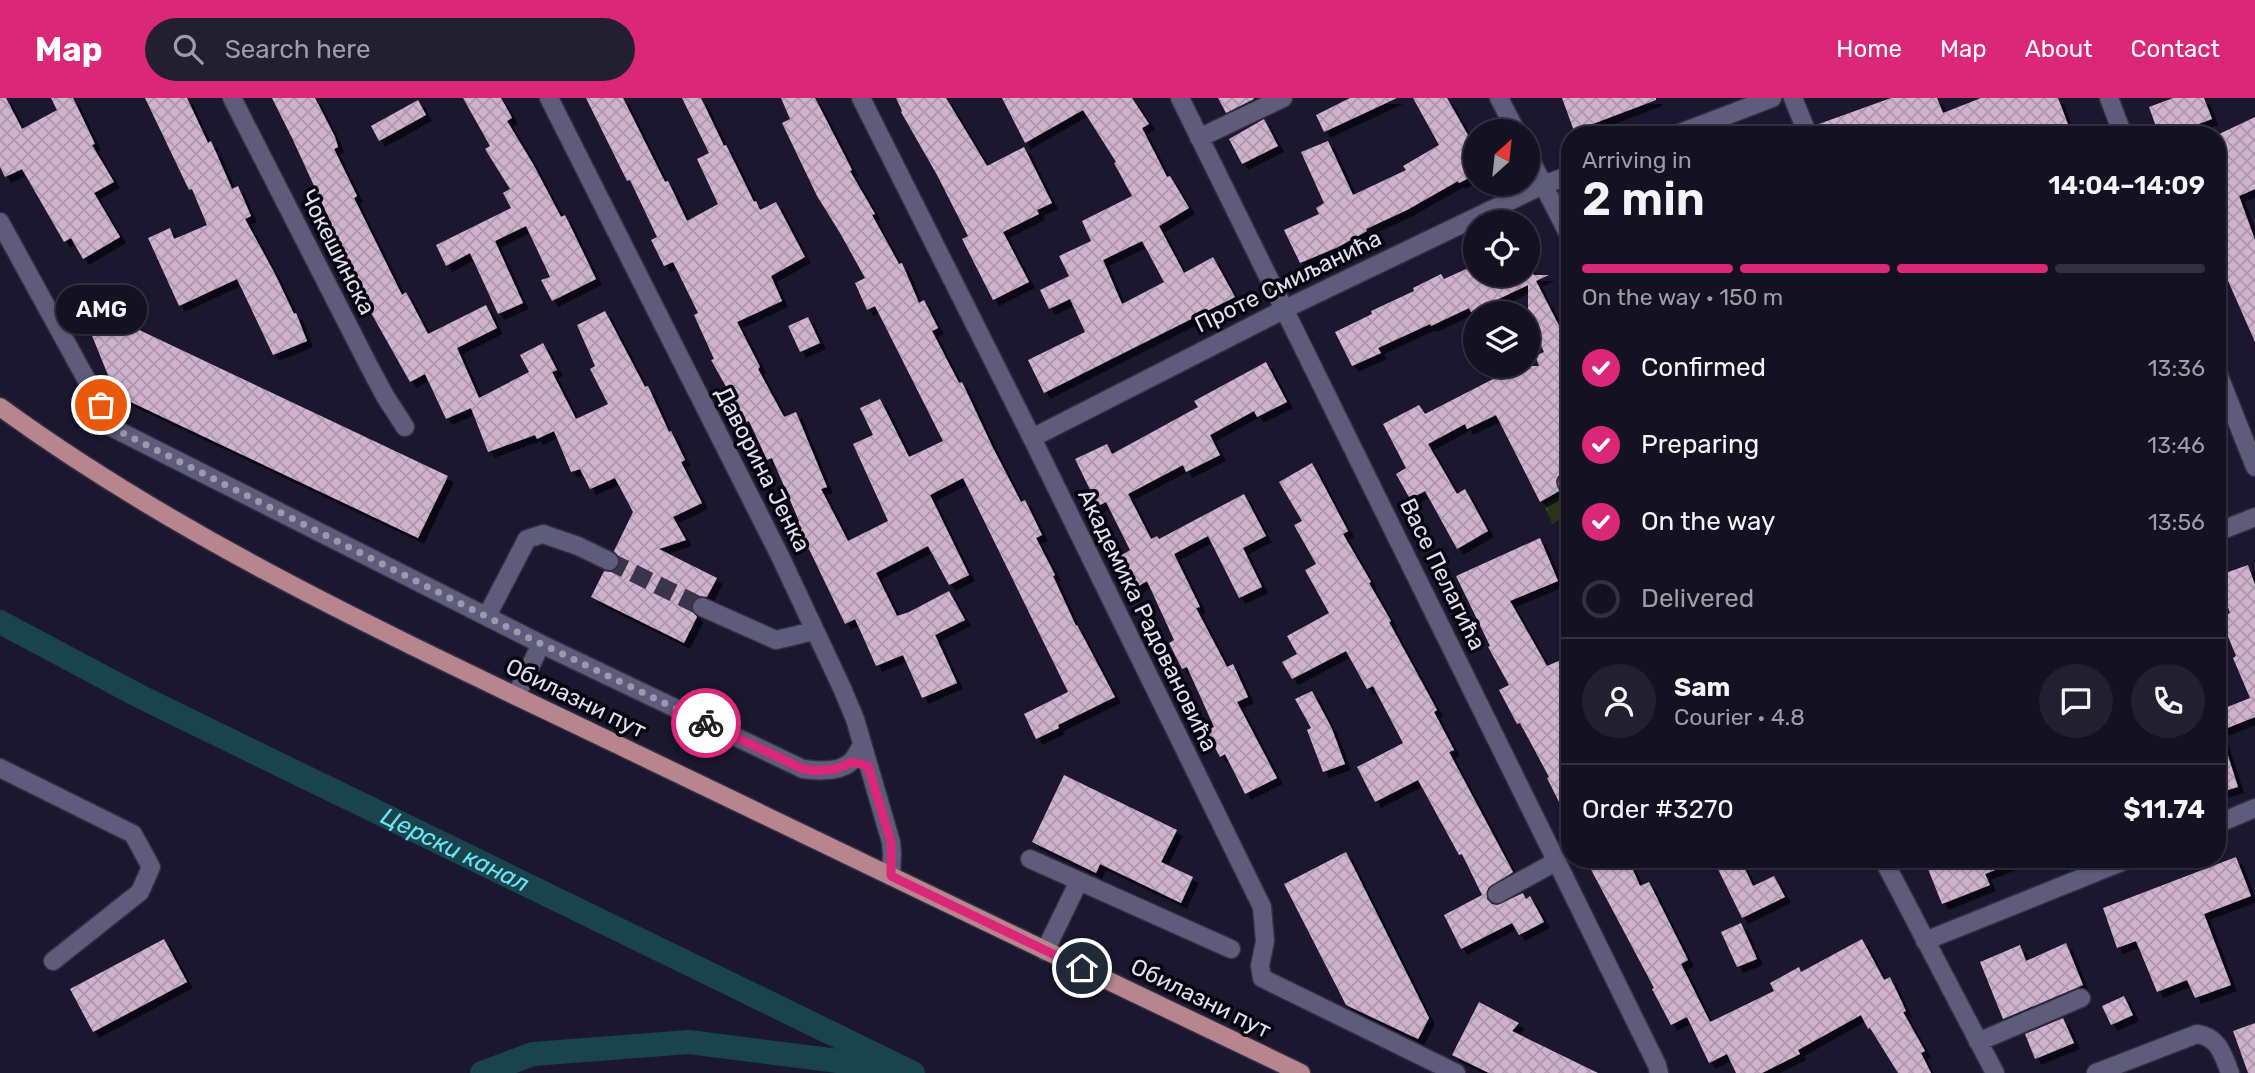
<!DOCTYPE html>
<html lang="en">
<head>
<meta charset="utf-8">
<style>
  :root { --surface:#141123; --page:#211f30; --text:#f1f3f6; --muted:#9d9da6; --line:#333141; --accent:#db2777 }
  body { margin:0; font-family:Rubik,sans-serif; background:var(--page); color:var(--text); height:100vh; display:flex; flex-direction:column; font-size:26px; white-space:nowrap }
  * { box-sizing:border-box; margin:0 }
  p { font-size:23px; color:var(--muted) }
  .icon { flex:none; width:38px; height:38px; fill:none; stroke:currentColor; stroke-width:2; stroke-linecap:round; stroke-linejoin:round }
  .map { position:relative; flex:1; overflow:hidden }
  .drawer { position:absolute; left:1561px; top:28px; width:665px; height:742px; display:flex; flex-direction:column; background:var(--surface); border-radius:28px; box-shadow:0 2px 5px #0004,0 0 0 2px var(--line) }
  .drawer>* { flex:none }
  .needle { width:46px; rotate:27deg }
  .fabs { position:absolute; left:1463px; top:21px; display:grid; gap:14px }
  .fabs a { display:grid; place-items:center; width:77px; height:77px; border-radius:50%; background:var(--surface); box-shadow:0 2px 5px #0004,0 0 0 2px var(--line); font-size:35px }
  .pin { position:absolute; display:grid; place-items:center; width:60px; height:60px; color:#fff; margin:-30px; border:4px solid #fff; border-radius:50%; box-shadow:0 2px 7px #0007 }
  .courier { position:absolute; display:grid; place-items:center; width:70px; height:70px; margin:-35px; border:5px solid #db2777; border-radius:50%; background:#fff; color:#222; box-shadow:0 2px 9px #0007 }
  .bubble { position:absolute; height:49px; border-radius:24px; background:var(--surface); box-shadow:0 2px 5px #0004,0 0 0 2px var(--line); font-size:23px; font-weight:600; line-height:49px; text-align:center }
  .overview em { font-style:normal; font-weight:600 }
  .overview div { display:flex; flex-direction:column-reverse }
  .overview { display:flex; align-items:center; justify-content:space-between; height:119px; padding:0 21px }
  h1 { font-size:46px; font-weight:600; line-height:52px }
  .bar { display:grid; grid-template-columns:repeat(4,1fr); gap:10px 7px; align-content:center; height:84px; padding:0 21px }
  .bar i { height:9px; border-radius:5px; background:var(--line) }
  .bar .selected { background:var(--accent) }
  .bar p { grid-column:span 4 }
  .line { display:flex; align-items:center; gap:18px; padding:0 21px; border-top:2px solid var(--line) }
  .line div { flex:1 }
  .round { display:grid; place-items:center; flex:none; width:74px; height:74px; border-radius:37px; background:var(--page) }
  ol { padding:0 21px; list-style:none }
  li { display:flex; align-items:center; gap:21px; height:77px }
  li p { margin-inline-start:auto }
  li .icon { padding:7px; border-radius:50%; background:var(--accent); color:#fff; stroke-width:4 }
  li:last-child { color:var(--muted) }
  li i { width:38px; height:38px; border:4px solid var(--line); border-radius:50% }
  header { display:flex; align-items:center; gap:42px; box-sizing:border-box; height:98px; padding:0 35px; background:var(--accent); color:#fff }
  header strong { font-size:33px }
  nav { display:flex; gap:38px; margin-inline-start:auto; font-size:24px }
  .search { width:490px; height:63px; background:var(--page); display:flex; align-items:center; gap:18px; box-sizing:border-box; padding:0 24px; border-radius:38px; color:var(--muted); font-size:26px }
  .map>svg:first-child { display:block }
  .grass { fill:url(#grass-tufts) }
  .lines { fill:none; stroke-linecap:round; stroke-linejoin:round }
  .canal { stroke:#19444b; stroke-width:24 }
  .building { fill:url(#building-cross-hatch); fill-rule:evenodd; filter:url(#shadow) }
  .minor-tunnel { stroke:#38354c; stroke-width:18; stroke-dasharray:18 9; stroke-linecap:butt }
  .minor-casing { stroke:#322f42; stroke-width:21 }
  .major-casing { stroke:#322f42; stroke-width:21 }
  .minor { stroke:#5e5c7a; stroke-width:18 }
  .major { stroke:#b7858d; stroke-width:18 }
  .done { stroke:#9b99ac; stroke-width:7; stroke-dasharray:0 12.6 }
  .route { stroke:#db2777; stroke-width:9 }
  .labels { text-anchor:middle; stroke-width:7; stroke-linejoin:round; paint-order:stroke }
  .street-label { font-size:23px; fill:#e0dff0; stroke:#06050e }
  .water-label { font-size:24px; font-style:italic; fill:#6ce3f7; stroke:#06050e }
</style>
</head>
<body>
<header>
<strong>Map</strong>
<div class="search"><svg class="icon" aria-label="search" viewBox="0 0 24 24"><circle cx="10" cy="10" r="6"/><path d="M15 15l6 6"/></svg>Search here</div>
<nav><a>Home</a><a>Map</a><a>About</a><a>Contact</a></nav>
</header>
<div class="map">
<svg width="2255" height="975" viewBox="0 0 2255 975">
  <defs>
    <pattern id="grass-tufts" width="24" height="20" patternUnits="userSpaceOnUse" patternTransform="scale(1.75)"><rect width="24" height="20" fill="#253617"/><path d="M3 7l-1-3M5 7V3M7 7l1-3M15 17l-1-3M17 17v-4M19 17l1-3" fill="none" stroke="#445339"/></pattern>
    <pattern id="building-cross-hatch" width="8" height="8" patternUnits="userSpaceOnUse" patternTransform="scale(1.75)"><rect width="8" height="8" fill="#cfb3cc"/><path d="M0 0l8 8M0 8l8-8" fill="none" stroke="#ac97ab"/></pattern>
    <filter id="shadow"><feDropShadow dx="6" dy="6" stdDeviation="0" flood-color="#0009"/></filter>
  </defs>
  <rect width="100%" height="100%" fill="#1a172f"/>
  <!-- grass -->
  <path class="grass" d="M1570,392V416L1552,426L1544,407Z"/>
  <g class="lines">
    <!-- canal -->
    <g class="canal">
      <path id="s1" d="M0,524L141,599L913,975"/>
      <path d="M482,975L533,956L689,944L838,963L876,975"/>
    </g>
  </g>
  <!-- building -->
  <path class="building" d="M0,0H6L22,31L57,12L51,0H73L95,46L92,47L114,84L94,95L120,139L83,161L71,140L64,144L22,71L5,79L0,69Z
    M145,0H187L208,45L211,43L232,91L238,88L251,118L245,121L275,176L294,216L296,215L307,243L273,257L237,181L179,208L148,140L170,130L174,141L207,127L192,91L189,92Z
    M272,0H315L335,39L338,49L334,51L357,98L354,100L402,197L406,194L428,236L486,207L497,230L457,250L479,300L529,274L520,257L543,245L557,272L552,274L576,321L608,306L590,271L595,268L577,227L605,213L645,289L648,288L669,334L671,333L685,362L681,364L702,405L673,419L686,442L659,451L717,480L707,499L700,498L692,504L691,511L697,519L684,545L591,499L604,473L611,474L619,469L620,461L614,453L633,414L615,380L590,391L580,371L571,374L554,333L537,341L535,337L488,354L471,310L446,321L425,276L410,284L370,213L328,126L331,125L293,42Z
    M463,0H501L512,20L507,23L533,66L561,119L565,117L596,181L552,203L541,182L550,179L526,128L495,143L523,205L498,216L470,155L446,168L436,147L511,110L503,95L510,91L485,51L490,48Z
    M586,0H623L665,84L668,83L687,123L718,106L697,61L709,55L682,0H701L724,48L726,47L754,104L756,103L760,112L776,104L805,159L771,178L782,203L737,224L760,269L758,271L784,319L796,314L827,389L821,391L848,443L888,423L853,346L873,337L860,310L880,301L909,359L943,343L875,208L867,212L855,185L865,180L840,135L817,98L782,25L790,21L781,0H815L852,72L850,73L875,116L872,117L899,166L902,165L919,205L924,202L938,230L932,233L959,285L962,284L992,348L1021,404L1025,402L1042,437L1036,440L1055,477L1053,478L1076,528L1077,527L1115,599L1058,627L1059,630L1036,641L1024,616L1068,594L963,380L930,397L969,477L949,487L928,448L876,475L897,518L909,514L949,493L965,522L935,537L957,585L922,600L903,557L876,568L855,521L845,526L809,451L807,452L793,426L799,423L772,360L767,362L749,323L746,324L711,262L714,261L694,217L698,215L673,164L664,168L651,142L657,139L630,82L627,83Z
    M896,0H946L987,68L1024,49L1052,105L1037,112L1039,116L1003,134L1029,184L993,202L962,141L968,138L937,77L901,14L902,13Z
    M1002,0H1132L1149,26L1142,30L1167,79L1170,78L1189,110L1159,128L1184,175L1213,159L1235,199L1044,295L1028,262L1085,234L1070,201L1049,211L1040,192L1069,178L1059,158L1091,143L1082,123L1132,98L1114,65L1116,64L1083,12L1025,45ZM1142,143L1164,184L1122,206L1103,162Z
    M1218,0H1253L1254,1L1226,15Z
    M1350,0H1397L1324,34L1316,17Z
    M1413,0H1447L1469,39L1475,37V77L1459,85L1458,83L1407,112L1366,131L1367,133L1338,149L1300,165L1284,132L1319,116L1316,110L1324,105L1301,54L1328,43L1353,97L1406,72L1403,68L1439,47Z
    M1562,0H1656V2L1574,33Z
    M1891,0H1937L1943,15L1981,0H2058L2072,37H1819L1816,27Z
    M2173,0H2204L2212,21L2169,37H2159L2149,9Z
    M418,2L426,17L379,43L371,28Z
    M2255,19V91L2239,98L2255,142V244L2217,158V37Z
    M1264,21L1278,48L1242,66L1229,41Z
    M1528,165L1534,177H1549L1536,183L1570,249V373L1558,378L1556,383L1559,393L1540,404L1496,317L1467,331L1465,326L1428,346L1457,396L1465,391L1488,433L1457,451L1425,393L1410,401L1396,376L1406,370L1383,326L1419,307L1425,316L1497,279L1496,276L1512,268H1539L1535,258L1544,254L1528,221V187L1471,214L1469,210L1431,228L1430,226L1378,250L1381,255L1352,268L1335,234L1372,216L1371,213L1414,193L1413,190L1441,176L1444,181L1475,167V177H1528Z
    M78,203L448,378L418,440L116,297Z
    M808,219L820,245L800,254L788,228Z
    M1266,264L1287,304L1257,319L1254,313L1210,337L1220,357L1186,374L1183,367L1128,396L1151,441L1157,438L1159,441L1244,396L1266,438L1243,450L1262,489L1239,500L1208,438L1174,456L1200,509L1196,510L1227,569L1233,566L1248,599L1237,604L1277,680L1245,696L1225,656L1220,659L1206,633L1214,629L1187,569L1182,571L1169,545L1174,542L1147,483L1137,489L1120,458L1130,452L1106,404L1098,408L1075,361L1107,346L1112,356L1198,309L1194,303Z
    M1312,365L1348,433L1343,436L1371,484L1369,485L1391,523L1389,524L1437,612L1434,614L1454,652L1449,654L1513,774L1488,790L1487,801L1492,806L1497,807L1523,795L1526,801L1530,798L1544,824L1519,837L1512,825L1461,851L1444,817L1482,797L1462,756L1459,757L1418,682L1375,704L1357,669L1403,645L1373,588L1367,591L1346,553L1292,581L1282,564L1297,556L1287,538L1329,515L1305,472L1316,466L1294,427L1302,423L1279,384Z
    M1540,440L1558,483L1510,503L1547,568L1570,558V726L1547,680L1549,679L1520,625L1517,626L1499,592L1509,587L1488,549L1490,548L1456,478Z
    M2248,467L2255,487V619L2217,634V613L2250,600L2233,560L2236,558L2220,519L2230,515L2217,478Z
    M1312,593L1332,631L1345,666L1323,674L1307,632L1311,630L1295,601Z
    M2217,636H2221L2238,689L2217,695Z
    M1064,677L1177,732L1161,764L1193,779L1181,805L1100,766L1096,775L1032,744Z
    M1346,754L1429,920L1418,941L1346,907L1284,786Z
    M2236,759L2251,798L2204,816L2231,887L2195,900L2187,882L2157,894L2136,843L2117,850L2103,810Z
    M1598,761H1628L1640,788L1649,784L1688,862L1681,866L1710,924L1774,893L1770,885L1799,869L1801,874L1862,841L1884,882L1890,879L1906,913L1903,914L1925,953L1921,955L1931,975H1898L1870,930L1868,931L1861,917L1798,952L1800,956L1762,975H1736L1727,956L1709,965L1687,919L1671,927L1652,891L1654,890L1588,766Z
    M1713,761H1740L1753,788L1774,778L1785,799L1742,820Z
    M1924,761H2019L2020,762L1985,776L1990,787L1942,806Z
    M1741,825L1757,861L1737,869L1721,834Z
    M164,841L187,884L93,934L70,891Z
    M2066,845L2083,887L2003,921L1980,864L2020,847L2026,863Z
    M2124,898L2133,917L2111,927L2102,908Z
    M1479,904L1519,925L1512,933L1598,975H1489L1452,957Z
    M2063,920L2074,945L2035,961L2025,936Z
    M2255,925V975H2248L2233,933Z"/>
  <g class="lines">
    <!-- minor-tunnel -->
    <path class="minor-tunnel" d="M609,463L702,509"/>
    <!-- minor casing -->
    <g class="minor-casing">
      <path id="minor" d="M232,0L369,268L385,298L405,329
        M549,0L780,458L842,590L855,621L891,744L892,756L891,778
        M861,0L1032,340L1262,809L1265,843L1260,868L1262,880L1456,975
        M1180,0L1657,967L1659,975
        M1499,0L1516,33
        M1793,0L1808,37
        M2109,0L2123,37
        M1675,37L1772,0
        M1199,40L1283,0
        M1528,57L1570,139
        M0,124L113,330L541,546L516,598
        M2217,273L2255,369
        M1032,340L1285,211L1543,87L1570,77
        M1567,385L1570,384
        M2217,434L2255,419
        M702,509L776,542L814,533
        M487,518L527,441L543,436L578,448L609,463
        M541,546L803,671C817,673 841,675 853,662C856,658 859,652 862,647
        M0,670L133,736L151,769L140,794L53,863
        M2217,726L2255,710
        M1030,761L1231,851
        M1883,761L1995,975
        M1497,796L1557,763
        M1925,843L2129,761
        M1045,853L1079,783
        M1978,944L2081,900
        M2096,975L2197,936C2219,939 2223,957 2230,975"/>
    </g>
    <!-- major casing -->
    <g class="major-casing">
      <path id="major" d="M0,309C188,446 402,543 612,644C841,754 1071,865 1301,975"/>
    </g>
    <!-- minor -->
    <use href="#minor" class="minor"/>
    <!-- major -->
    <use href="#major" class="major"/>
  </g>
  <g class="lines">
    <!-- done -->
    <path class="done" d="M101,307L113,330L523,537L706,625"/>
    <!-- route -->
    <path class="route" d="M706,625L803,671C820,674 836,673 852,664L868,668L891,744V778L1082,870"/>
  </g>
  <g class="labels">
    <!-- street labels -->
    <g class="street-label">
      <text transform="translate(338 154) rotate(63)" y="8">Чокешинска</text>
      <text transform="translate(1288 183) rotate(-26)" y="8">Проте Смиљанића</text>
      <text transform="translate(763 371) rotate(63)" y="8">Даворина Јенка</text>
      <text transform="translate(1443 476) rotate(64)" y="8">Васе Пелагића</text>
      <text transform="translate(1148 522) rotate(64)" y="8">Академика Радовановића</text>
      <text transform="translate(576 600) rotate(26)" y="8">Обилазни пут</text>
      <text transform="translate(1201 900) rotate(26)" y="8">Обилазни пут</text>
    </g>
    <!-- water labels -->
    <g class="water-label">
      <text dy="8" stroke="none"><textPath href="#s1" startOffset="509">Церски канал</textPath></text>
    </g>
  </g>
</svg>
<div class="fabs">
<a><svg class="needle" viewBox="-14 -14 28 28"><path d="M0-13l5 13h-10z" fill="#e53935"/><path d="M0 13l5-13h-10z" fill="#9d9da6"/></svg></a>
<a><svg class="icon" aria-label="locate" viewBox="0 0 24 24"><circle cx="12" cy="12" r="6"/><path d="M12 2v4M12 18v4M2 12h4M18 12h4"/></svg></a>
<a><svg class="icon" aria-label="layers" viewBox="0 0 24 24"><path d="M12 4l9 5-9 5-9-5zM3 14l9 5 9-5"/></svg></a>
</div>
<div class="pin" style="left:101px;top:307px;background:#ea580c"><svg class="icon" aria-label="bag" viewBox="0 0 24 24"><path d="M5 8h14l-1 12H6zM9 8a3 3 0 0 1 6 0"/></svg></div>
<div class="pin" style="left:1082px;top:870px;background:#1f2937"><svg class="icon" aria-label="home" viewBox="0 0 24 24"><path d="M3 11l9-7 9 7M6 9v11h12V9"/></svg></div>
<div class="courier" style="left:706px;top:625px"><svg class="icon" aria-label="bike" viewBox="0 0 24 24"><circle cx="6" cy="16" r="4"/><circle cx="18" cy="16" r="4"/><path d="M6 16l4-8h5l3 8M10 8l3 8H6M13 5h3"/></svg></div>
<div class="bubble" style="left:56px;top:187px;width:91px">AMG</div>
<section class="drawer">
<div class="overview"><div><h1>2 min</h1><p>Arriving in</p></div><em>14:04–14:09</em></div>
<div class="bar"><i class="selected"></i><i class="selected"></i><i class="selected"></i><i></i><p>On the way · 150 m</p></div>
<ol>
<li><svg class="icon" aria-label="check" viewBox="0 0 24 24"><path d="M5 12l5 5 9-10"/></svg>Confirmed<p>13:36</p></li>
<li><svg class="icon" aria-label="check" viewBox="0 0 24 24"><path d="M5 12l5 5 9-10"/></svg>Preparing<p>13:46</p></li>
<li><svg class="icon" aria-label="check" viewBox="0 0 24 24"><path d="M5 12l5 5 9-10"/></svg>On the way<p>13:56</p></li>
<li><i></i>Delivered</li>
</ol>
<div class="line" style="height:126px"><a class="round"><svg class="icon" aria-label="person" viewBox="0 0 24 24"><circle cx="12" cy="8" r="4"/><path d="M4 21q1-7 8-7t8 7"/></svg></a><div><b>Sam</b><p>Courier · 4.8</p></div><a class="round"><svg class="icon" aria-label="chat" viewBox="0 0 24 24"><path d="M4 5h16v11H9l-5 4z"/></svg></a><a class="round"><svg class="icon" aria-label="phone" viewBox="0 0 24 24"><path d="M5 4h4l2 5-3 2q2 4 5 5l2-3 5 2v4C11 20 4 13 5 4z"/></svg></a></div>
<div class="line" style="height:91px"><div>Order #3270</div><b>$11.74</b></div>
</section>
</div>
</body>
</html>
